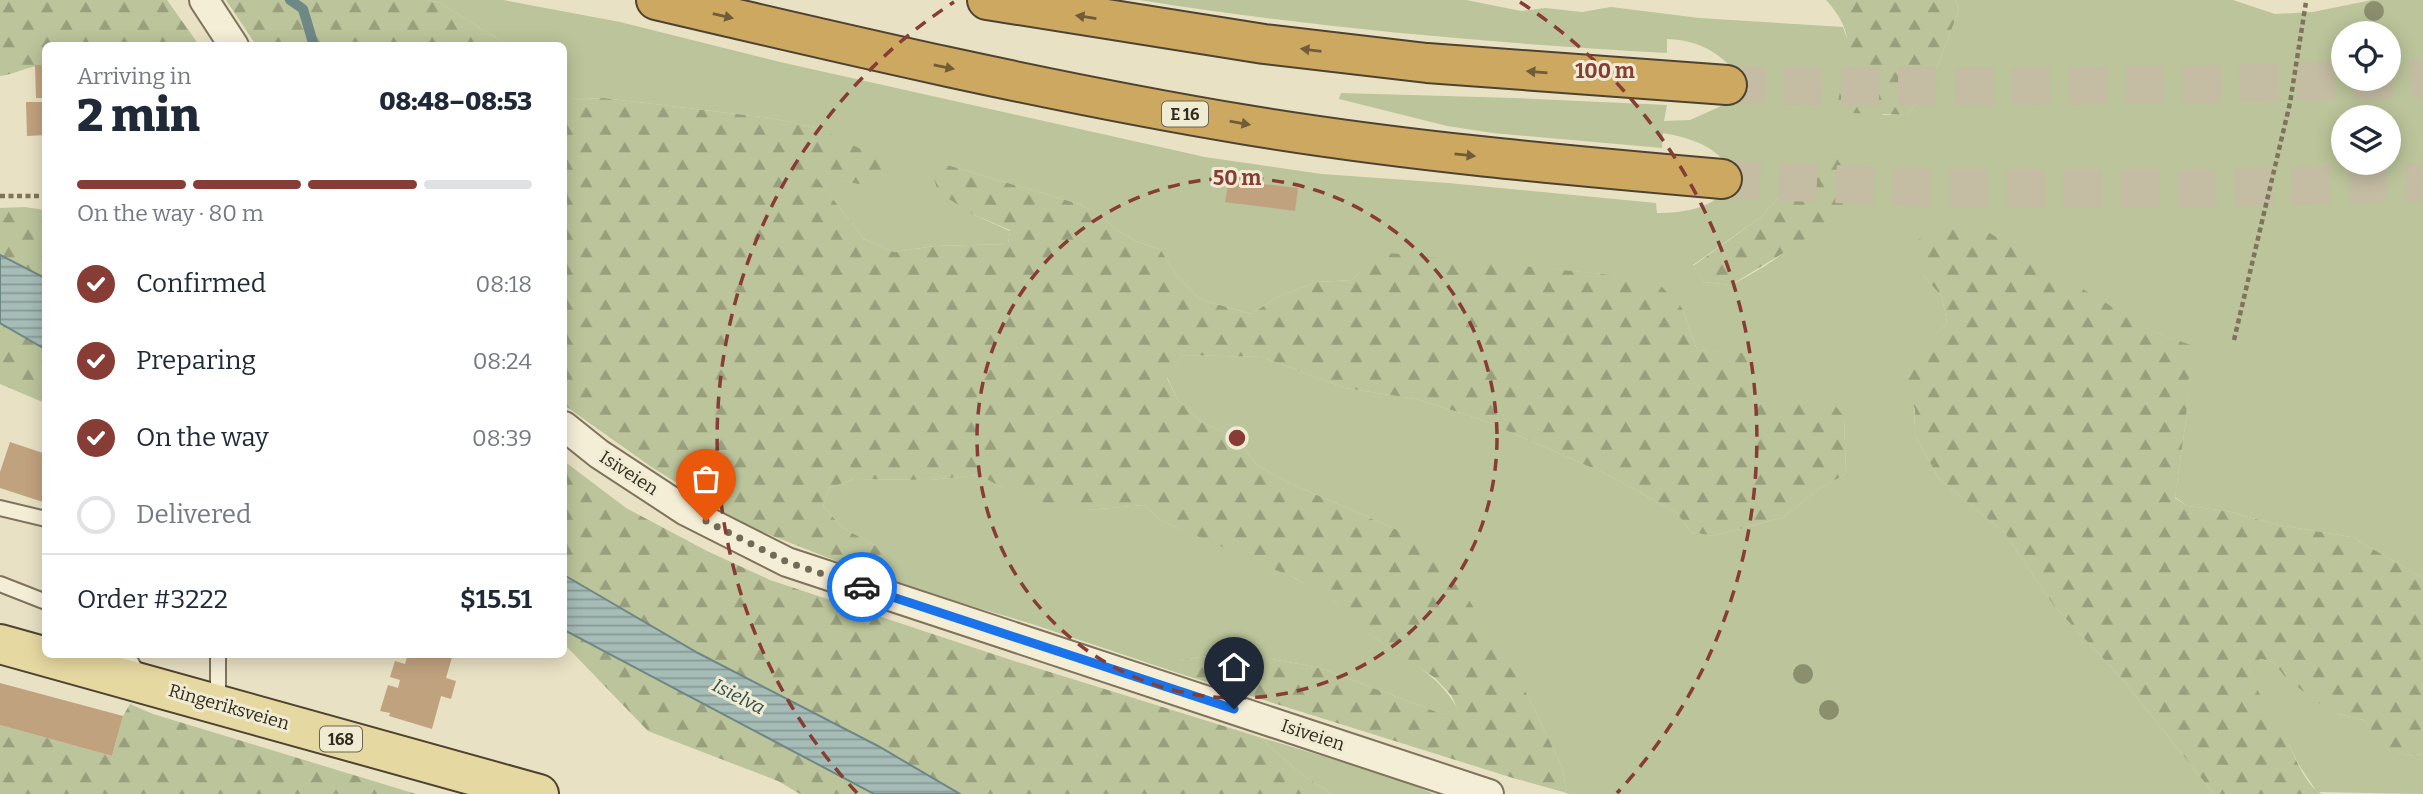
<!DOCTYPE html>
<html lang="en">
<head>
<meta charset="utf-8">
<style>
  :root { --surface:#fff; --page:#f2f2f3; --text:#1f2937; --muted:#747a83; --line:#e0e1e3; --accent:#873d35 }
  body { margin:0; font-family:Bitter,serif; background:var(--page); color:var(--text); height:100vh; display:flex; flex-direction:column; font-size:26px; white-space:nowrap }
  * { box-sizing:border-box; margin:0 }
  p { font-size:23px; color:var(--muted) }
  .icon { flex:none; width:38px; height:38px; fill:none; stroke:currentColor; stroke-width:2; stroke-linecap:round; stroke-linejoin:round }
  .map { position:relative; flex:1; overflow:hidden }
  .drawer { position:absolute; left:42px; top:42px; width:525px; height:616px; display:flex; flex-direction:column; background:var(--surface); border-radius:10px; box-shadow:0 4px 18px #0003 }
  .drawer>* { flex:none }
  .buttons { position:absolute; left:2331px; top:21px; display:grid; gap:14px }
  .buttons a { display:grid; place-items:center; width:70px; height:70px; border-radius:50%; background:var(--surface); box-shadow:0 4px 18px #0003; font-size:35px }
  .pin { position:absolute; display:grid; place-items:center; width:60px; height:60px; color:#fff; margin:-72px -30px; border-radius:50% 50% 50% 0; rotate:-45deg; box-shadow:0 0 7px #0007 }
  .pin .icon { rotate:45deg }
  .courier { position:absolute; display:grid; place-items:center; width:70px; height:70px; margin:-35px; border:5px solid #1a73e8; border-radius:50%; background:#fff; color:#222; box-shadow:0 2px 9px #0007 }
  .headline em { font-style:normal; font-weight:800 }
  .headline div { display:flex; flex-direction:column-reverse }
  .headline { display:flex; align-items:center; justify-content:space-between; height:119px; padding:0 35px }
  h1 { font-size:46px; font-weight:800; line-height:52px }
  .bar { display:grid; grid-template-columns:repeat(4,1fr); gap:10px 7px; align-content:center; height:84px; padding:0 35px }
  .bar i { height:9px; border-radius:5px; background:var(--line) }
  .bar .active { background:var(--accent) }
  .bar p { grid-column:span 4 }
  .line { display:flex; align-items:center; gap:18px; padding:0 35px; border-top:2px solid var(--line) }
  .line div { flex:1 }
  ol { padding:0 35px; list-style:none }
  li { display:flex; align-items:center; gap:21px; height:77px }
  li p { margin-inline-start:auto }
  li .icon { padding:7px; border-radius:50%; background:var(--accent); color:#fff; stroke-width:4 }
  li:last-child { color:var(--muted) }
  li i { width:38px; height:38px; border:4px solid var(--line); border-radius:50% }
  .map>svg:first-child { display:block }
  .green { fill:#bbc49a; fill-rule:evenodd }
  .forest { fill:url(#forest-firs) }
  .water { fill:url(#water-rules); stroke:#6e8885; stroke-width:2 }
  .lines { fill:none; stroke-linecap:round; stroke-linejoin:round }
  .stream { stroke:#6e8885; stroke-width:10 }
  .building { fill:#c1a27f }
  .motorway-tunnel { stroke:#c4bca3; stroke-width:38; stroke-dasharray:38 19; stroke-linecap:butt }
  .service-casing { stroke:#80735d; stroke-width:18 }
  .minor-casing { stroke:#80735d; stroke-width:32 }
  .primary-casing { stroke:#4e4231; stroke-width:42 }
  .motorway-casing { stroke:#4e4231; stroke-width:42 }
  .path { stroke:#80735d; stroke-width:4.5; stroke-dasharray:5 3.5; stroke-linecap:butt }
  .service { stroke:#f4eed6; stroke-width:14 }
  .minor { stroke:#f4eed6; stroke-width:28 }
  .primary { stroke:#e6d8a1; stroke-width:38 }
  .motorway { stroke:#cda860; stroke-width:38 }
  .tree { fill:#8b8f6e }
  .oneway { fill:#705c39 }
  .done { stroke:#726a59; stroke-width:7; stroke-dasharray:0 12.6 }
  .route { stroke:#1a73e8; stroke-width:9 }
  .ring { fill:none; stroke:#873d35; stroke-width:3.5; stroke-dasharray:12 9 }
  .labels { text-anchor:middle; stroke-width:6; stroke-linejoin:round; paint-order:stroke }
  .shield { fill:#f0ebd3; stroke:#6b6455; stroke-width:2 }
  .shield-label { font-size:16px; font-weight:bold; fill:#322a1f }
  .street-label { font-size:18px; fill:#322a1f; stroke:#f0ebd3 }
  .water-label { font-size:19px; font-style:italic; fill:#304f50; stroke:#f0ebd3 }
  .centre { fill:#873d35; stroke:#f0ebd3; stroke-width:3.5 }
  .ring-label { font-size:21px; text-anchor:middle; font-weight:bold; fill:#873d35; stroke:#f0ebd3; stroke-width:6; stroke-linejoin:round; paint-order:stroke }
</style>
</head>
<body>
<div class="map">
<svg width="2423" height="794" viewBox="0 0 2423 794">
  <defs>
    <pattern id="forest-firs" width="22" height="20" patternUnits="userSpaceOnUse" patternTransform="scale(1.75)"><rect width="22" height="20" fill="#bbc49a"/><path d="M5 1l3.5 6h-7zM16 11l3.5 6h-7z" fill="#999f7d"/></pattern>
    <pattern id="water-rules" width="6" height="5" patternUnits="userSpaceOnUse" patternTransform="scale(1.75)"><rect width="6" height="5" fill="#a6bcb7"/><path d="M0 2.5h6" fill="none" stroke="#889994"/></pattern>
  </defs>
  <rect width="100%" height="100%" fill="#e8e1c4"/>
  <!-- green -->
  <path class="green" d="M426,0H503L620,22L780,62L1205,157L1322,174L1448,183L1656,203L1657,213C1748,214 1757,148 1663,133L1662,148L1493,133L1447,126L1339,99L1341,93L1514,98L1667,105L1664,121L1690,120L1728,103L1735,71C1716,50 1696,40 1667,39V53C1490,43 1315,28 1140,0H1466L1521,11L1545,8L1582,12L1611,7L1699,18L1843,27L1850,48L1883,115H1907L1928,90L1959,10L1955,0H2233L2275,14L2313,12L2372,0H2423V578L2352,537L2278,525L2227,511L2187,506L2175,497L2186,420L2190,345L2154,332L1923,275L1942,297L1947,323L1914,357L1915,435L1939,479L2005,533L2054,606L2123,680L2214,794H1569L1567,793L1562,767L1529,698L1400,531L1287,482L1257,465L1235,437L1201,422L1178,400L1167,377L1183,355L1262,357L1345,388L1416,399L1483,420L1606,474L1676,512L1691,532L1714,536L1784,517L1817,490L1846,474L1844,418L1802,400L1785,406L1757,403L1745,354L1697,350L1682,308L1613,275L1460,261L1362,271L1352,280L1316,282L1278,297L1251,314L1199,299L1174,272L1161,250L1136,241L1115,229L1102,216L1079,204L944,164L974,215L1010,231L1008,244L935,246L894,252L864,239L814,175L858,184L820,129L771,118L604,98L564,100V46L508,45L440,3ZM2343,33H2389V79H2343ZM2343,117H2389V163H2343ZM1798,176L1830,220L1765,266L1732,285L1704,282L1693,265L1761,217Z
    M979,475L1001,487L1087,510L1144,505L1162,521C1219,545 1280,566 1333,600C1348,609 1357,626 1372,636C1406,659 1441,675 1460,713L1442,714L1320,668L1272,659L1254,660L1213,655L1179,661L1181,674L1032,624L887,581V557L876,546L843,528L823,506L829,488L854,479L930,480Z
    M2259,659L2273,662L2286,678L2338,714L2364,720L2382,745L2407,756L2423,754V794L2317,792L2299,765L2277,721L2257,694L2249,671Z
    M1259,737L1396,778L1434,794H1332L1300,773Z"/>
  <!-- forest -->
  <path class="forest" d="M0,0H167L199,45L46,46L45,65C30,65 16,74 0,76Z
    M226,0H426L440,3L508,45H256Z
    M1826,0H1955L1959,10L1928,90L1907,115L1851,113L1838,101C1847,58 1859,36 1826,0Z
    M604,98L771,118L820,129L877,157L889,182L858,184L815,176L864,239L894,252L935,246L1008,244L1010,230L974,215L938,192L930,165L944,164L1079,204L1102,216L1115,229L1136,241L1161,250L1174,272L1199,299L1251,314L1278,297L1316,282L1352,280L1362,271L1365,260L1389,253L1613,275L1662,287L1682,308L1697,350L1745,353L1757,403L1785,405L1802,400L1829,397L1844,417L1846,474L1817,490L1784,517L1714,536L1691,532L1676,512L1606,474L1483,420L1416,399L1345,388L1262,357L1183,355L1167,378L1178,400L1201,422L1235,437L1257,465L1287,482L1400,531L1456,579L1529,698L1562,767L1567,793L1513,778L1181,674L1178,661L1214,655L1254,660L1272,659L1320,668L1442,714L1459,712L1451,695L1435,678L1363,630L1336,602L1297,579L1162,521L1144,505L1087,510L1049,505L1001,487L979,475L930,480L854,479L829,488L823,506L843,528L876,546L887,557V581L742,524L650,466L564,405V100Z
    M1832,151L1851,154L1862,171L1850,195L1830,220L1798,244L1731,285L1704,282L1693,266L1761,217L1798,176Z
    M25,207L45,210V278L0,255V208Z
    M1946,228L1988,232L2154,332L2191,345L2186,420L2175,498L2187,506L2227,511L2278,525L2352,537L2423,578V754L2407,756L2381,745L2364,720L2338,714L2317,702L2286,678L2273,662L2260,659L2249,671C2256,691 2265,702 2276,719C2288,737 2303,788 2323,794H2214L2123,680L2054,606L2005,533L1939,479L1915,435V409L1903,384L1913,357L1947,323L1942,297L1923,275L1911,246L1933,229Z
    M0,323L45,349V403L0,384Z
    M564,461L626,508L707,551L770,580L1011,660L1259,737L1300,773L1332,794H960L878,746L698,653L564,575Z
    M564,630L874,794H800L778,781L648,731L568,648L564,645Z
    M130,704L153,714L416,794H0V725L112,756L123,716Z"/>
  <!-- water -->
  <path class="water" d="M0,255L45,278V349L0,323Z
    M564,575L698,653L878,746L960,794H874L564,630Z"/>
  <g class="lines">
    <!-- stream -->
    <path class="stream" d="M290,0L303,9L314,46"/>
  </g>
  <!-- building -->
  <path class="building" d="M35,65H46V98H36Z
    M26,102H46V135L27,136Z
    M1229,180L1298,188L1295,211L1225,202Z
    M10,442L46,454V503L0,488V472Z
    M408,654H453L446,678L456,681L451,699L441,696L432,729L389,716L390,713L380,711L388,685L398,688L400,680L390,677L395,661L405,664Z
    M0,683L123,716L112,756L0,725Z"/>
  <g class="lines">
    <!-- motorway-tunnel -->
    <path class="motorway-tunnel" d="M1727,85C1960,88 2191,86 2423,78
      M1722,179L1950,189H2206L2423,182"/>
    <!-- service casing -->
    <g class="service-casing">
      <path id="service" d="M0,508L46,519
        M0,584L46,602
        M126,654L139,675
        M218,703V654"/>
    </g>
    <!-- minor casing -->
    <g class="minor-casing">
      <path id="minor" d="M204,0L234,46
        M564,426L599,454L686,511L787,562L1489,794"/>
    </g>
    <!-- primary casing -->
    <g class="primary-casing">
      <path id="primary" d="M0,644L539,794"/>
    </g>
    <!-- motorway casing -->
    <g class="motorway-casing">
      <path id="motorway" d="M656,0C852,46 1048,92 1247,125C1405,151 1563,165 1722,179
        M987,0L1264,44L1427,63L1727,85"/>
    </g>
    <!-- path -->
    <path class="path" d="M0,196H46
      M2234,340L2290,103L2306,2"/>
    <!-- service -->
    <use href="#service" class="service"/>
    <!-- minor -->
    <use href="#minor" class="minor"/>
    <!-- primary -->
    <use href="#primary" class="primary"/>
    <!-- motorway -->
    <use href="#motorway" class="motorway"/>
  </g>
  <!-- trees -->
  <g class="tree">
    <circle cx="2374" cy="11" r="10"/>
    <circle cx="1803" cy="674" r="10"/>
    <circle cx="1829" cy="710" r="10"/>
  </g>
  <!-- one-way arrows -->
  <defs><path id="oneway-solid" d="M-6-.8H1V-3.2L6.5 0L1 3.2V.8H-6Z" transform="scale(1.75)"/></defs>
  <g class="oneway">
    <use href="#oneway-solid" transform="translate(723 16) rotate(13)"/>
    <use href="#oneway-solid" transform="translate(1086 17) rotate(-171)"/>
    <use href="#oneway-solid" transform="translate(1311 50) rotate(-173)"/>
    <use href="#oneway-solid" transform="translate(944 67) rotate(12)"/>
    <use href="#oneway-solid" transform="translate(1537 72) rotate(-175)"/>
    <use href="#oneway-solid" transform="translate(1240 123) rotate(10)"/>
    <use href="#oneway-solid" transform="translate(1465 155) rotate(6)"/>
  </g>
  <g class="lines">
    <!-- done -->
    <path class="done" d="M706,521L787,562L862,587"/>
    <!-- route -->
    <path class="route" d="M862,587L1234,709"/>
  </g>
  <!-- distance rings -->
  <g class="ring">
    <circle cx="1237" cy="438" r="260"/>
    <path d="M857 793A520 520 0 0 1 954 2M1520 2A520 520 0 0 1 1617 793"/>
  </g>
  <g class="labels">
    <!-- shield labels -->
    <g class="shield">
      <rect x="1162" y="101.5" width="46" height="25" rx="5"/>
      <rect x="320" y="726.5" width="42" height="25" rx="5"/>
    </g>
    <g class="shield-label">
      <text x="1185" y="120">E 16</text>
      <text x="341" y="745">168</text>
    </g>
    <!-- street labels -->
    <g class="street-label">
      <text transform="translate(629 473) rotate(33)" y="6">Isiveien</text>
      <text transform="translate(229 707) rotate(16)" y="6">Ringeriksveien</text>
      <text transform="translate(1313 735) rotate(18)" y="6">Isiveien</text>
    </g>
    <!-- water labels -->
    <g class="water-label">
      <text transform="translate(739 696) rotate(27)" y="7">Isielva</text>
    </g>
  </g>
  <circle cx="1237" cy="438" r="10" class="centre"/>
  <g class="ring-label">
    <text x="1605" y="78">100 m</text>
    <text x="1237" y="185">50 m</text>
  </g>
</svg>
<div class="buttons">
<a><svg class="icon" aria-label="locate" viewBox="0 0 24 24"><circle cx="12" cy="12" r="6"/><path d="M12 2v4M12 18v4M2 12h4M18 12h4"/></svg></a>
<a><svg class="icon" aria-label="layers" viewBox="0 0 24 24"><path d="M12 4l9 5-9 5-9-5zM3 14l9 5 9-5"/></svg></a>
</div>
<div class="pin" style="left:706px;top:521px;background:#ea580c"><svg class="icon" aria-label="bag" viewBox="0 0 24 24"><path d="M5 8h14l-1 12H6zM9 8a3 3 0 0 1 6 0"/></svg></div>
<div class="pin" style="left:1234px;top:709px;background:#1f2937"><svg class="icon" aria-label="home" viewBox="0 0 24 24"><path d="M3 11l9-7 9 7M6 9v11h12V9"/></svg></div>
<div class="courier" style="left:862px;top:587px"><svg class="icon" aria-label="car" viewBox="0 0 24 24"><path d="M5 17H2v-5l4-1 3-4h7l3 4 3 1v5h-3M9 17h6M6 11h13"/><circle cx="7" cy="17" r="2"/><circle cx="17" cy="17" r="2"/></svg></div>
<section class="drawer">
<div class="headline"><div><h1>2 min</h1><p>Arriving in</p></div><em>08:48–08:53</em></div>
<div class="bar"><i class="active"></i><i class="active"></i><i class="active"></i><i></i><p>On the way · 80 m</p></div>
<ol>
<li><svg class="icon" aria-label="check" viewBox="0 0 24 24"><path d="M5 12l5 5 9-10"/></svg>Confirmed<p>08:18</p></li>
<li><svg class="icon" aria-label="check" viewBox="0 0 24 24"><path d="M5 12l5 5 9-10"/></svg>Preparing<p>08:24</p></li>
<li><svg class="icon" aria-label="check" viewBox="0 0 24 24"><path d="M5 12l5 5 9-10"/></svg>On the way<p>08:39</p></li>
<li><i></i>Delivered</li>
</ol>
<div class="line" style="height:91px"><div>Order #3222</div><b>$15.51</b></div>
</section>
</div>
</body>
</html>
